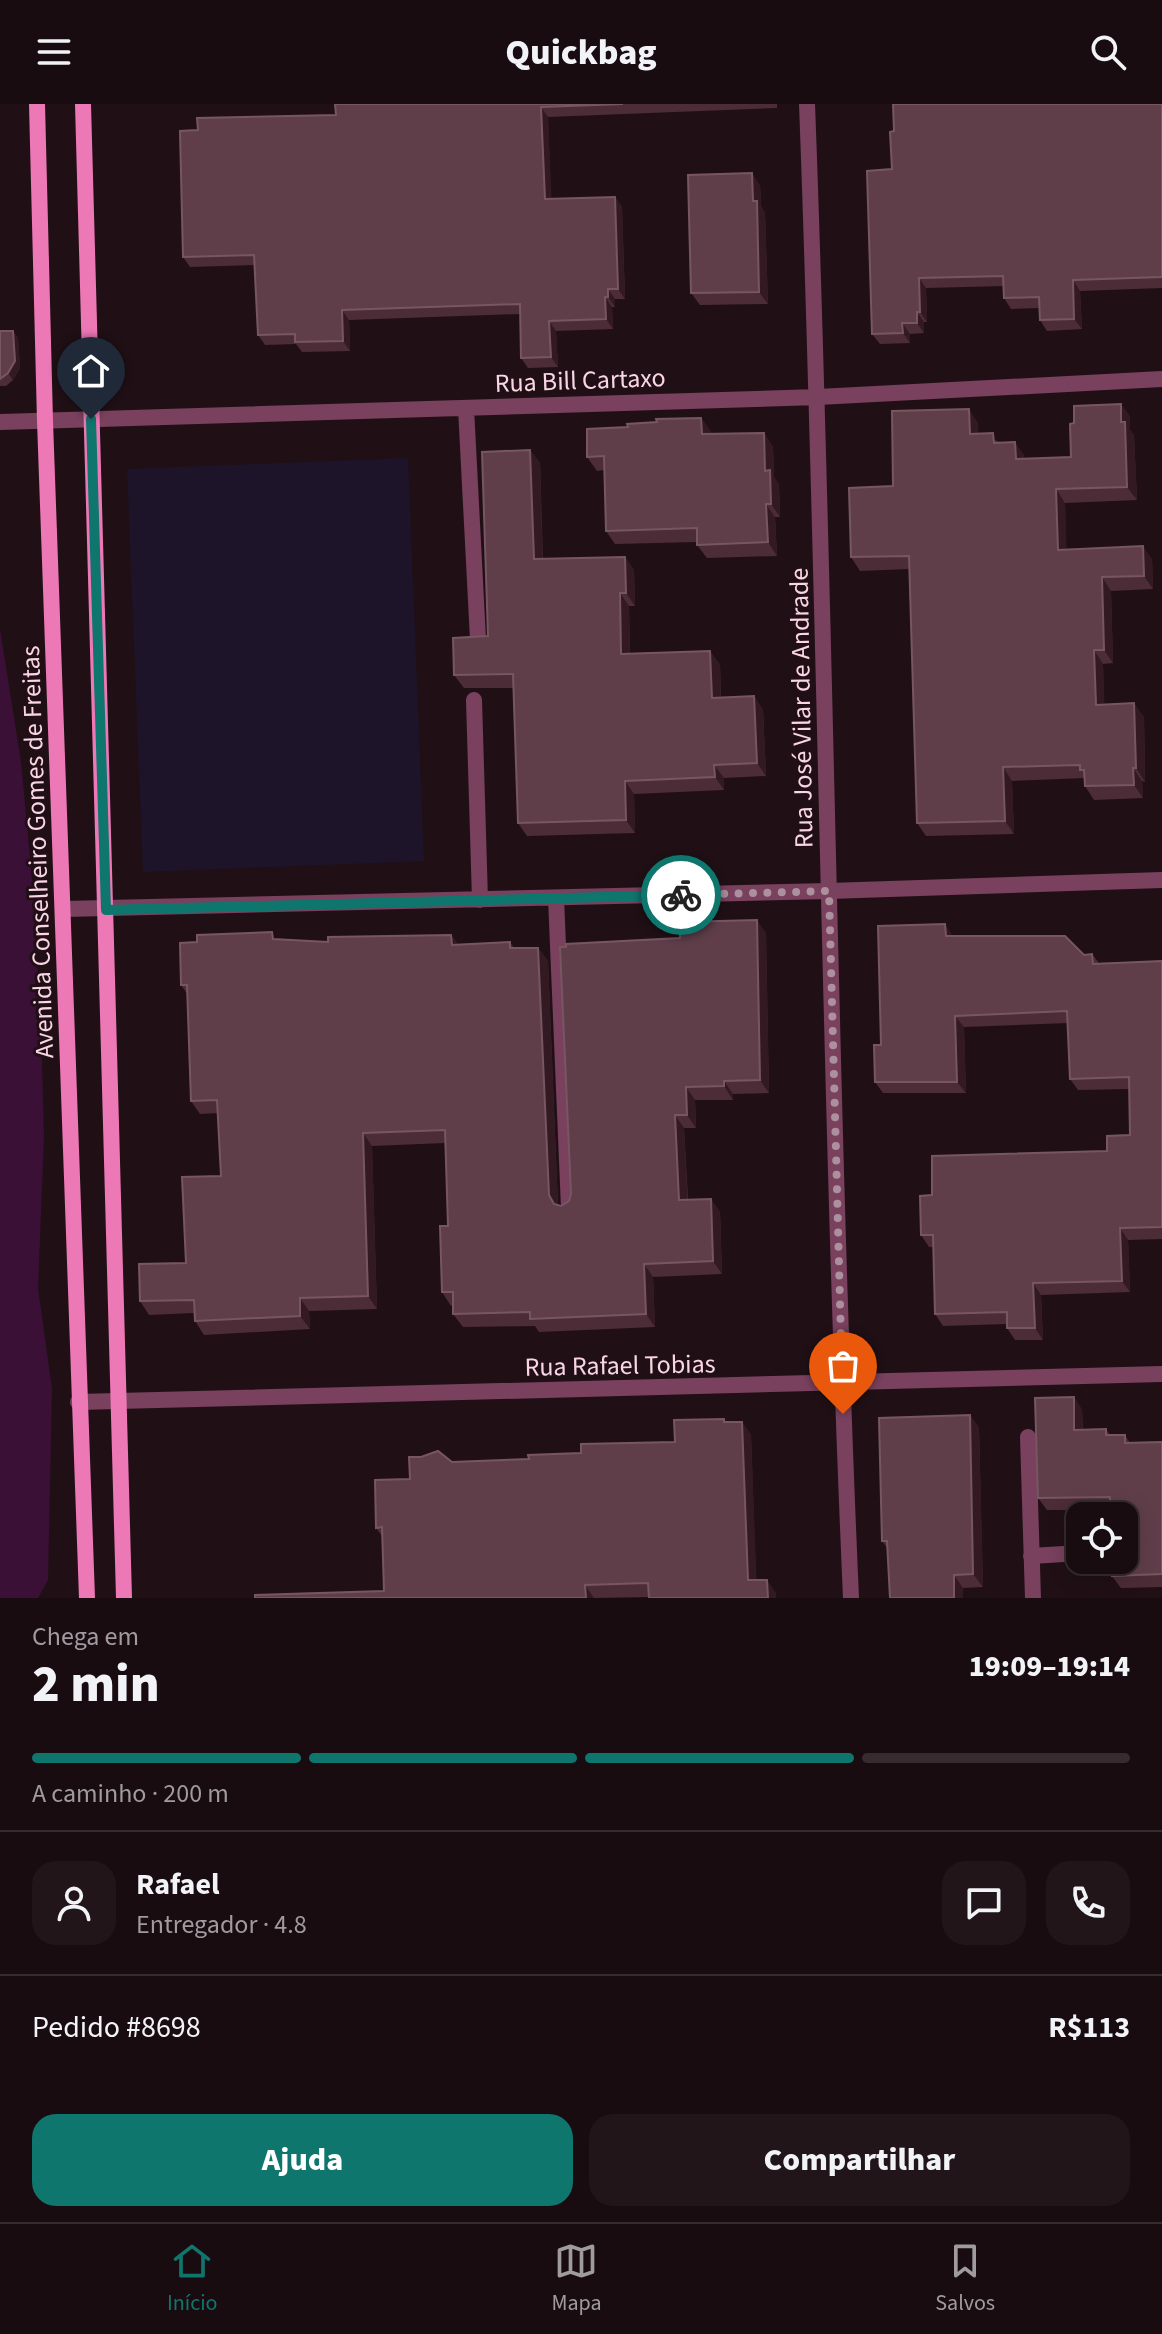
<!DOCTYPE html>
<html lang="pt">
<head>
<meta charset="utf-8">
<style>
  :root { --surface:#180c10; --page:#211519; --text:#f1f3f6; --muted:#9f9b9f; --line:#362c30; --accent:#0f766e }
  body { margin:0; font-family:"Source Sans 3",sans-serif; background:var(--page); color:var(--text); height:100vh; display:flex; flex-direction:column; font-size:30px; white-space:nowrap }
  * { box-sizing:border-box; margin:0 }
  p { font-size:26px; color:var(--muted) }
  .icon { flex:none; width:44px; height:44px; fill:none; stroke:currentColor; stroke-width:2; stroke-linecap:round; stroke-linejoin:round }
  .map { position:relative; height:1494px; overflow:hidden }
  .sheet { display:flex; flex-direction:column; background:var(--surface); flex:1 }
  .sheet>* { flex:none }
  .fabs { position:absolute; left:1066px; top:1398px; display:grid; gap:16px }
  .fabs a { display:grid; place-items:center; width:72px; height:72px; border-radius:16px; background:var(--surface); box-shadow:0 4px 20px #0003,0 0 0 2px var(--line); font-size:40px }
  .pin { position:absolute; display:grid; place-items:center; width:68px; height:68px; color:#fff; margin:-82px -34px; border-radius:50% 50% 50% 0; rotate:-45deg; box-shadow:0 0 8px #0007 }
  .pin .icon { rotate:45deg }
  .courier { position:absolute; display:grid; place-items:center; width:80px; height:80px; margin:-40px; border:6px solid #0f766e; border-radius:50%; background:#fff; color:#222; box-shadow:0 2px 10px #0007 }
  .summary em { font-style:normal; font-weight:800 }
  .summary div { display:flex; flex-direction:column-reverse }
  .summary { display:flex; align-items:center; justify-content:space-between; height:136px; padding:0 32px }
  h1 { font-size:52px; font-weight:800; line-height:60px }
  .bar { display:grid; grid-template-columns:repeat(4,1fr); gap:12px 8px; align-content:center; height:96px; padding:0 32px }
  .bar i { height:10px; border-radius:6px; background:var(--line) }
  .bar .active { background:var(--accent) }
  .bar p { grid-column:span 4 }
  .line { display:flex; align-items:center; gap:20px; padding:0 32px; border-top:2px solid var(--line) }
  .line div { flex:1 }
  .round { display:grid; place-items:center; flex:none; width:84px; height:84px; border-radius:24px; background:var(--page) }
  .action { display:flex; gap:16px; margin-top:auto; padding:16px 32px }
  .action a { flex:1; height:92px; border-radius:24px; background:var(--accent); color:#fff; font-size:32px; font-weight:800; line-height:92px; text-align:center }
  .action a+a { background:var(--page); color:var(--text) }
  header { display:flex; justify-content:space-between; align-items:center; height:104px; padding:0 32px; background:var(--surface); font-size:36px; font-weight:800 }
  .menu { display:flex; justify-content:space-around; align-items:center; height:112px; border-top:2px solid var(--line); background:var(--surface); font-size:22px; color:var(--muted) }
  .menu a { display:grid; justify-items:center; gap:4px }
  .menu .active { color:var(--accent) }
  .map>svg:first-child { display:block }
  .green { fill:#1d1429 }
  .water { fill:#3a1036 }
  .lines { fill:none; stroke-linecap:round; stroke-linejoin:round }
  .street { stroke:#79415e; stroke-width:16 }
  .secondary { stroke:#ed78b6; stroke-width:16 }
  .wall { fill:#4c2c37 }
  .shaded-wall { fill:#331922 }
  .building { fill:#5f3e4a; stroke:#775662; stroke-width:2 }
  .done { stroke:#ad909d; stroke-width:8; stroke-dasharray:0 14.4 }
  .route { stroke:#0f766e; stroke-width:10 }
  .labels { text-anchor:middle; stroke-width:6; stroke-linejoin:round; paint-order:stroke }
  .street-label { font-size:26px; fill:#f9d5e5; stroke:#201016 }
</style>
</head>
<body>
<header><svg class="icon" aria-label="menu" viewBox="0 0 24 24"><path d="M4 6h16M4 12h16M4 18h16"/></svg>Quickbag<svg class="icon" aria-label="search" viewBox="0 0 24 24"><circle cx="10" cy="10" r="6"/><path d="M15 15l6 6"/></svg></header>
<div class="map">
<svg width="1162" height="1494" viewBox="0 0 1162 1494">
  <rect width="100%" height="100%" fill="#201016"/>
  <!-- green -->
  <path class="green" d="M408,354L424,757L143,768L127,365Z"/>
  <!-- water -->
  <path class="water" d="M0,525L21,658L33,786L41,925L44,1031L38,1184L52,1285L48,1476L38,1494H0Z"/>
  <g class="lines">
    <!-- street -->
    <path class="street" d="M807,0C826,498 829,996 851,1494
      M466,304L478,535
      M0,318L818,293L1162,275
      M474,596L480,796
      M556,794L569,1104
      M64,805L829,787L1162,776
      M78,1298L1162,1270
      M1028,1333L1033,1494
      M1031,1452L1080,1449"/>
    <!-- secondary -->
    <path class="secondary" d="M37,0L45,317L87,1494
      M83,0L124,1494"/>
  </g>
  <!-- wall -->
  <path class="wall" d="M335,0H777V4L548,13L551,95L615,93L622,103L625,195H615V203H612L613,225L556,227L558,263L528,264L521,254L520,210L349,216L350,247L302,248L296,240L265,241L258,231L255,161L190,163L183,153L198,26L336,11Z
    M1162,0V184L1080,187L1082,225L1047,227L1040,216V204L1011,205L1004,194V182L926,184L927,218H924V229L910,230V239L880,240L872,230L892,65L894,27Z
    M760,81L761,102L765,109L768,200L700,201L691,189Z
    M0,227H13L18,234L20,264L13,276L6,282H0Z
    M1121,300L1130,313V326L1134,331L1137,396L1065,399L1066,445L1152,455L1153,485L1111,487L1113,559L1103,560L1104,601L1144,613L1145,678L1142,677L1143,694L1094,696L1085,682V674L1012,677L1014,730L926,732L917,719L909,465L860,467L851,453L893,382L978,319V330L1000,338L1024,351V355L1071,353L1074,319Z
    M701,314L711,328V330L764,329L773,343L774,373L779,380L780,413H775L777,452L707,454L697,441V438L615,440L606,427L604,366L597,367L587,353L628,323L657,318Z
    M530,346L540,359L543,455L625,453L634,466L635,502H629L630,550L720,560L721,594L754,592L763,606L766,672L724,674V686L634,690L635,729L527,732L518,719L513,584H464L454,571L488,532Z
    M766,829L769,989L733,990V996H695L696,1024H684L688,1095H711L720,1108L722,1170L653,1173L655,1223L539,1228L535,1222L463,1223L453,1210V1201L451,1202L442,1188L448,1122L445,1039L372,1042L377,1205L309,1207L310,1225L204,1231L195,1217L194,1209L149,1211L140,1197L186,1159L221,1072L218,1009L200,1010L191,997L188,891L181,881L277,835L328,838L451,831L458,840L510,838L514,844H538L548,857L558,1101L561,1102L569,1097L680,834Z
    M953,832L1084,851L1092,850L1099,859L1162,857V1135L1128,1136L1130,1188L1041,1191L1043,1236H1015L1007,1224V1220L943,1222L935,1210L933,1143H929L921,1131L932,1091L1107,1047L1130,1031L1129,985L1078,986L1070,975L1068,919L964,923L966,989H883L875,978L881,941Z
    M1074,1293L1082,1306L1083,1326L1106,1325L1110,1331H1125L1130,1339L1162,1338V1483L1121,1484L1112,1472L1110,1406H1047L1038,1394Z
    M970,1311L979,1324L983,1483L963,1484L888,1445L882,1437Z
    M724,1315L726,1318H742L751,1331L756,1476L776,1489V1494H649V1493L594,1494L382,1432L376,1424L410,1375L452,1358L529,1355L675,1338Z"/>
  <!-- shaded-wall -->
  <path class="shaded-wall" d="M541,3L548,13L552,105L545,95Z
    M752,69L760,81L761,102L765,109L768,200L759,188Z
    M615,93L622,103L625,195L618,185Z
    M919,174L926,184L927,218L920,208Z
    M1073,176L1080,187L1082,225L1074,215Z
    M608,185L615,195V203L608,193Z
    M605,193L612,203L613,225L606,215Z
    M342,206L349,216L350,247L343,237Z
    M917,208L924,218V229L917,219Z
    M549,217L556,227L558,263L551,253Z
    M902,219L910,230V239L903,229Z
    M13,227L18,234L20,264L13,276L8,269Z
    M1121,300L1130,313V326L1134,331L1137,396L1127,383Z
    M969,305L978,319L979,343L970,330Z
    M701,314L711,328V344L702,330Z
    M764,329L773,343L774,373L779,380L780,413L771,400L765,367Z
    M1015,338L1024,351L1025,368L1016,355Z
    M530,346L540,359L543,469L534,455Z
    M1056,385L1065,399L1067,459L1058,446Z
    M766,400L775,413L777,452L768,438Z
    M1143,442L1152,455L1153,485L1144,472Z
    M625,453L634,466L635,502L626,489Z
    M1102,473L1111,487L1113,559L1104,546Z
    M620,489L629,502L630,563L621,550Z
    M1094,546L1103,560L1105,614L1096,601Z
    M710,547L720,560L721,608L712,594Z
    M754,592L763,606L766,672L757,659Z
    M1134,599L1144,613L1145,678L1136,664Z
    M714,661L724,674V686L715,673Z
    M1003,663L1012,677L1014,730L1005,717Z
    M1133,664L1142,677L1143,694L1134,681Z
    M625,677L634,690L635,729L626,716Z
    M757,816L766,829L769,989L760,976Z
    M945,820L953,832L954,844L946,832Z
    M451,831L461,844L452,841Z
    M538,844L548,857L558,1104L563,1113L549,1091Z
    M955,912L964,923L966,989L957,978Z
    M724,977L733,990V996L724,982Z
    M686,983L695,996L696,1024L687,1011Z
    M675,1011L684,1024L688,1109L679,1096Z
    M363,1029L372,1042L377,1205L368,1192Z
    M711,1095L720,1108L722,1170L713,1157Z
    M1120,1124L1128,1136L1130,1188L1122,1177Z
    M644,1160L653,1173L655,1223L646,1210Z
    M1033,1179L1041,1191L1043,1236L1035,1224Z
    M300,1194L309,1207L310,1225L300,1212Z
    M1074,1293L1082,1306L1083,1339L1074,1326Z
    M970,1311L979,1324L983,1483L973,1470Z
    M742,1318L751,1331L757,1489L748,1476Z
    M954,1471L963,1484V1494H954Z
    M767,1476L776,1489V1494H768Z
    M585,1481L594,1494H586Z"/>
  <!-- building -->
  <path class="building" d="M335,0H623L541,3L545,95L615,93L618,185H608V193H605L606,215L549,217L551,253L521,254L520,200L342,206L343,237L295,238V230L258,231L254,151L183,153L180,27L198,26L197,14L336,11Z
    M893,0H1162V173L1073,176L1074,215L1040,216L1039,193L1004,194L1003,172L919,174L920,208H917V219H902L903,229L872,230L867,67L892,65L890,28L894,27Z
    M752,69L753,97H757L759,188L691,189L688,71Z
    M0,227H13L15,257L8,269L0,275Z
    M1121,300V318H1125L1127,383L1056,385L1058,446L1143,442L1144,472L1102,473L1104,546H1094L1096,601L1134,599L1136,664H1133L1134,681L1085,682L1084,666H1080V661L1003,663L1005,717L917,719L909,452L851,453L849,384L893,382L892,307L969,305L970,330L993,329L994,339L1015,338L1016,355L1071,353L1070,320L1074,319V302Z
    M701,314L702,330L764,329L765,367L770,366L771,400H766L768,438L697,441V424L606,427L604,352L587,353V325L628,323L627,320L657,318L656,315Z
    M530,346L534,455L625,453L626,489H620L621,550L710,547L712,594L754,592L757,659L714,661L715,673L625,677L626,716L518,719L513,570L454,571L453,534L488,532L482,348Z
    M757,816L760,976L724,977V982L686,983L687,1011H675L679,1096L711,1095L713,1157L644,1160L646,1210L530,1215V1208L453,1210V1188H442L440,1122H448L445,1026L363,1029L368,1192L300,1194V1212L195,1217L194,1196L140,1197L139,1160L186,1159L182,1073L221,1072L217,996L191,997L187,881H181L180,839L197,838V831L272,828L273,835L328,838V833L451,831L452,841L510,838V844H538L549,1091L554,1100L561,1102L569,1097L571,1090L560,843H566V840L680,834V818Z
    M945,820L946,832H1065L1084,851L1092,850L1093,860L1162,857V1123L1120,1124L1122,1177L1033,1179L1035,1224H1007V1208L935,1210L933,1131H921L920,1092L932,1091V1052L1107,1047V1032L1130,1031L1129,973L1070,975L1067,907L955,912L957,978H875L874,941H881L878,822Z
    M1074,1293V1326L1106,1325V1331H1125V1339L1162,1338V1470L1112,1472V1456H1124V1412H1110V1393L1038,1394L1035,1294Z
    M970,1311L973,1470L954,1471V1494H890L887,1437H882L879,1314Z
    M724,1315V1318H742L748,1476H767L768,1494H649L648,1479L585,1481L586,1494H255V1491L384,1487L382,1423L376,1424L375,1376L410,1375L409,1353H421L438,1347L452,1358L529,1355L528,1351L581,1349V1340L675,1338L674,1316Z"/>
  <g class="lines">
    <!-- done -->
    <path class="done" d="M681,791L829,787L843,1310"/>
    <!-- route -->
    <path class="route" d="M91,315L106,806L681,791"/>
  </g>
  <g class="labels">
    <!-- street labels -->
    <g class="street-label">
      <text transform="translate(580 276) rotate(-2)" y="9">Rua Bill Cartaxo</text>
      <text transform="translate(801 604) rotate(-91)" y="9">Rua José Vilar de Andrade</text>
      <text transform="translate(37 748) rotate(-92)" y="9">Avenida Conselheiro Gomes de Freitas</text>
      <text transform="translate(620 1261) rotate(-1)" y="9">Rua Rafael Tobias</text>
    </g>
  </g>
</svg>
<div class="fabs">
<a><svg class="icon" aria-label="locate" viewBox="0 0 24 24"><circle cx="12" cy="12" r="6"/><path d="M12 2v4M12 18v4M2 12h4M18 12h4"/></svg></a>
</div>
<div class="pin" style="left:843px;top:1310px;background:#ea580c"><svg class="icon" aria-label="bag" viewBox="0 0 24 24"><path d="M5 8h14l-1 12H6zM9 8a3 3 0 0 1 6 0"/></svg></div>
<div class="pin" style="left:91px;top:315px;background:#1f2937"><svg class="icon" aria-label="home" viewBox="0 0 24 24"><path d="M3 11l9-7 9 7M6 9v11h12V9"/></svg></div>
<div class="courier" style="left:681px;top:791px"><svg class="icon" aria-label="bike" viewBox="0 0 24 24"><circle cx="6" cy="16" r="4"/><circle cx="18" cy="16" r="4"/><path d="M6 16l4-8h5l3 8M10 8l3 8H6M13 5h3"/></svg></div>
</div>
<section class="sheet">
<div class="summary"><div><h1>2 min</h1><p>Chega em</p></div><em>19:09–19:14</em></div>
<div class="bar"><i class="active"></i><i class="active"></i><i class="active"></i><i></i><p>A caminho · 200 m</p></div>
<div class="line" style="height:144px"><a class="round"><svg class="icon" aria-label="person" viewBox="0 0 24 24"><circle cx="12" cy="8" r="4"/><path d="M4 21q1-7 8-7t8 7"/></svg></a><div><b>Rafael</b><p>Entregador · 4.8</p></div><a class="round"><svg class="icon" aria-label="chat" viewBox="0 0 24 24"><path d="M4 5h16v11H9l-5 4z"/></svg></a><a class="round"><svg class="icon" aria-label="phone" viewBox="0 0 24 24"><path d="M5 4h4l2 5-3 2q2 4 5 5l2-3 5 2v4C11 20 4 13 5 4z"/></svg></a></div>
<div class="line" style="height:104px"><div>Pedido #8698</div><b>R$113</b></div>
<div class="action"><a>Ajuda</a><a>Compartilhar</a></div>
</section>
<nav class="menu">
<a class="active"><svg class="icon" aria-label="home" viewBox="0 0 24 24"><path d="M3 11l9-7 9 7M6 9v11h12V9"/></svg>Início</a>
<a><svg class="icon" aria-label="map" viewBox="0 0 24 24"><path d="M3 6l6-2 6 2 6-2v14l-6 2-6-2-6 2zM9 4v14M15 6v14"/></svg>Mapa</a>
<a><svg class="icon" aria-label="saved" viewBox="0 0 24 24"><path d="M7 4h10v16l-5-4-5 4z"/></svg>Salvos</a>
</nav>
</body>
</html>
